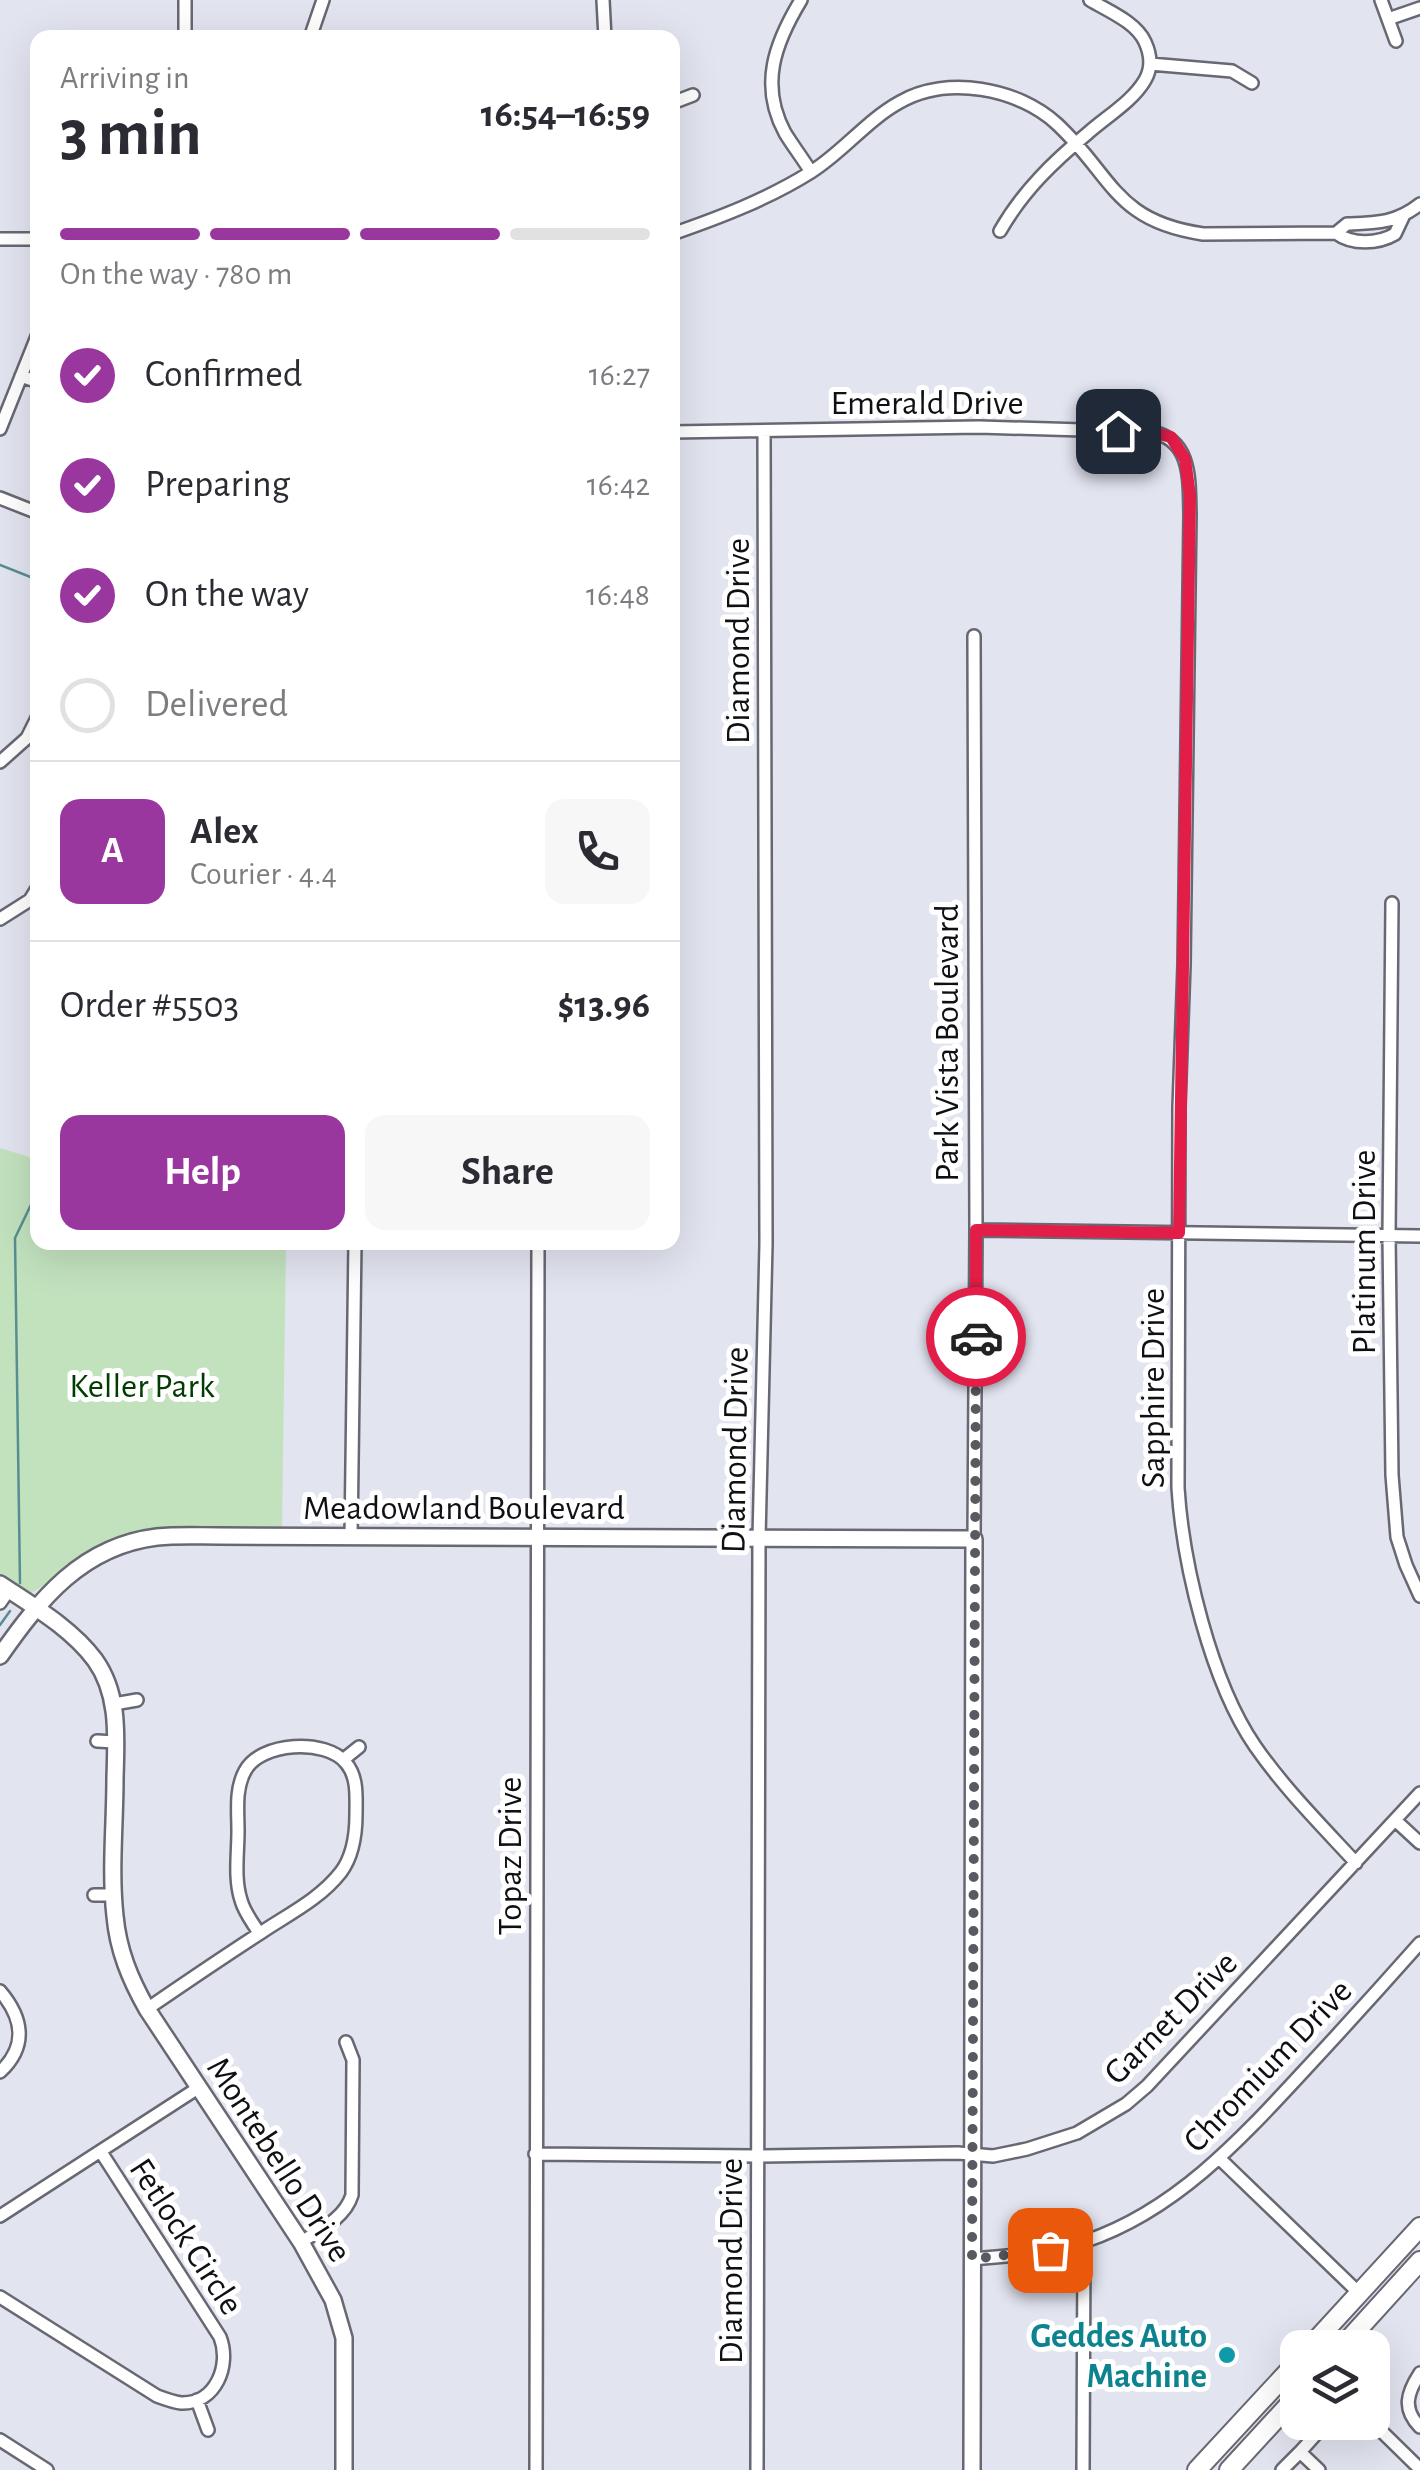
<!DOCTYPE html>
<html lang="en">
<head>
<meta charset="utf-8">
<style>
  :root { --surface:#fff; --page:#f7f7f7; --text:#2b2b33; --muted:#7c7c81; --line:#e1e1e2; --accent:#9a379e }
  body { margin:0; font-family:"Alegreya Sans",sans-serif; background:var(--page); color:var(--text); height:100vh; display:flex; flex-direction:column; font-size:38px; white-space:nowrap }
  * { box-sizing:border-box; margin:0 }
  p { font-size:32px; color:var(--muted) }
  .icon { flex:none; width:55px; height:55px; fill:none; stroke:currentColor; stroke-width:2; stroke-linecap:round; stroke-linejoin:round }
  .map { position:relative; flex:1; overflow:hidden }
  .drawer { position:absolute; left:30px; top:30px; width:650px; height:1220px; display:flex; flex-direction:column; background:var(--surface); border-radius:20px; box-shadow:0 10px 40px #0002 }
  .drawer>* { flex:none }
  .buttons { position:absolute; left:1280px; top:2330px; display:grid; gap:20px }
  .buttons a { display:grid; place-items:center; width:110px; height:110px; border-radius:20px; background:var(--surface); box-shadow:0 10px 40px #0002; font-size:50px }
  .pin { position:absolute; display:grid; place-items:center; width:85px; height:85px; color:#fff; margin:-42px; border-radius:20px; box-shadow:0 5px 15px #0006 }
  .courier { position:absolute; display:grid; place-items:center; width:100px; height:100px; margin:-50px; border:8px solid #e11d48; border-radius:50%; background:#fff; color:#222; box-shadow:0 2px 12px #0007 }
  .headline em { font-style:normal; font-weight:600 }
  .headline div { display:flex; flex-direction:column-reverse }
  .headline { display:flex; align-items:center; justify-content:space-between; height:170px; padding:0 30px }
  h1 { font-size:65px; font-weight:600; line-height:75px }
  .bar { display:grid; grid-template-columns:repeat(4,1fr); gap:15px 10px; align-content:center; height:120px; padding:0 30px }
  .bar i { height:12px; border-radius:8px; background:var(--line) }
  .bar .current { background:var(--accent) }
  .bar p { grid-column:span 4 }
  .line { display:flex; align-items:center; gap:25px; padding:0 30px; border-top:2px solid var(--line) }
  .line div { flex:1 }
  .round { display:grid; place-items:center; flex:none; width:105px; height:105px; border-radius:20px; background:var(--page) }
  ol { padding:0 30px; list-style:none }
  li { display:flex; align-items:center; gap:30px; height:110px }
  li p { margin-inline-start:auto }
  li .icon { padding:10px; border-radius:50%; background:var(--accent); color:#fff; stroke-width:4 }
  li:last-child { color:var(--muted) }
  li i { width:55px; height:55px; border:5px solid var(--line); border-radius:50% }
  .button { display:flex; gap:20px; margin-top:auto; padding:20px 30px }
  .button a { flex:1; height:115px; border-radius:20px; background:var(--accent); color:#fff; font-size:40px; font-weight:600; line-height:115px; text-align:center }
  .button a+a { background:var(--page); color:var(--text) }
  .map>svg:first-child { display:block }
  .green { fill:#c2e2be }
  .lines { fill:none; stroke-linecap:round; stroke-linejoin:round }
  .stream { stroke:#588e91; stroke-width:2.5 }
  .street-casing { stroke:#676872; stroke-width:16 }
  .secondary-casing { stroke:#676872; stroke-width:20 }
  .primary-casing { stroke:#676872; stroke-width:22 }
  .street { stroke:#fff; stroke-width:11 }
  .secondary { stroke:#fff; stroke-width:15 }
  .primary { stroke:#fff; stroke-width:18 }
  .done { stroke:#595a61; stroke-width:10; stroke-dasharray:0 18 }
  .route { stroke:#e11d48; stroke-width:12 }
  .culture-dot { fill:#0f9aa8; stroke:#fff; stroke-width:4 }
  .labels { text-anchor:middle; stroke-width:10; stroke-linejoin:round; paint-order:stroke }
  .street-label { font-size:35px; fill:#0f1014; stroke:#fff }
  .park-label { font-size:35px; fill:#013c00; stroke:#fff }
  .culture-label { font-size:35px; font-weight:bold; fill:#0d838f; stroke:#fff; text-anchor:end }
</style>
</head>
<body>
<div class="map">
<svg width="1420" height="2470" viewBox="0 0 1420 2470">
  <rect width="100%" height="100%" fill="#e2e4f0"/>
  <!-- green -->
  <path class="green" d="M0,1148L29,1157L37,1163L38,1242L286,1243L282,1528C219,1527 150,1519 92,1549C68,1560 52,1583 29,1594L0,1574Z"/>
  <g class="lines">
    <!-- stream -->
    <path class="stream" d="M0,565L38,580
      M20,1583L15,1238L38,1190
      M0,1625L10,1611"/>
    <!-- street casing -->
    <g class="street-casing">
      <path id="street" d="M603,0L605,38
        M801,0C775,43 759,85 785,133C793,146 803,159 811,172
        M1381,0L1396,41
        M1388,19L1420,8
        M185,38V0
        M310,38L323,0
        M1150,64L1232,71L1252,83
        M672,103L693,95
        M1000,231C1023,191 1053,162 1088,133C1106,117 1133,101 1145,80C1152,68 1151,55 1145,42C1136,22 1108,11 1090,0
        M1336,233L1347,224C1377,223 1396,223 1420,204
        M672,234C721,217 768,199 811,172C843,152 867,120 900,102C947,75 1018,88 1057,124C1113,176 1114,221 1203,234L1336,233C1352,245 1378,244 1395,234L1403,217
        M0,239H38
        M21,376L38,382
        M0,429L38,334
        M672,432L979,427L1151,432C1192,439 1189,480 1190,514L1184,965L1179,1107L1178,1488C1183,1565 1211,1682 1255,1746C1284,1788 1321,1825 1356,1863
        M0,498L38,513
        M0,762L27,738L38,716
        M1392,903L1389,1236L1392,1475L1397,1537L1406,1565L1420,1596
        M0,919L30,900L38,887
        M976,1230L1420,1236
        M351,1537L355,1242
        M974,1539L976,1230L974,636
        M0,1603L9,1590
        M114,1704L137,1700
        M97,1741L116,1742
        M344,1759L359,1747
        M1395,1820L1420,1843
        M94,1895H113
        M0,1991C23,2018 28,2046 0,2072
        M147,2009C185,1983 223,1957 262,1932C289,1914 320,1899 341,1872C353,1856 356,1834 356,1814C356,1797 358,1777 346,1763C326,1738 260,1742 245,1771C235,1789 238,1811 238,1831C238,1853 234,1879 241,1900C244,1912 253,1923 259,1933
        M535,2154L757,2156L958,2153L993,2156L1027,2149L1077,2133L1126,2104L1147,2086L1420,1793
        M1219,2158L1359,2293
        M0,2216L198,2088
        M301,2242C320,2230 345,2218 352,2195L353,2060L346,2042
        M972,2259C1010,2256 1050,2253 1086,2241C1175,2211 1240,2140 1302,2073C1342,2030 1381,1987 1420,1943
        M0,2297L157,2396C165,2399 173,2402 181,2403C216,2404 231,2365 220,2337L101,2152
        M1420,2373C1407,2393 1402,2409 1420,2427
        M197,2400L208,2430
        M1372,2422L1420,2469
        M0,2440L47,2470
        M536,2470L538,1242
        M757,2470L759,1538L766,1244L764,431
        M1083,2470L1084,2242
        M1282,2470L1300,2452
        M1319,2470L1300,2452L1327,2422"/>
    </g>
    <!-- secondary casing -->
    <g class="secondary-casing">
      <path id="secondary" d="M0,1584C33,1606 71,1628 95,1660C120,1695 116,1738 115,1778C115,1824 110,1871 115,1916C118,1950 130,1979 147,2009L301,2242L333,2300L344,2338V2470
        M0,1656C40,1599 82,1546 157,1537C177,1535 198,1536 219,1536L974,1539L972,2470"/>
    </g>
    <!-- primary casing -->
    <g class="primary-casing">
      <path id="primary" d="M1309,2348L1420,2227
        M1341,2348L1420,2261
        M1197,2470L1298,2361
        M1229,2470L1298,2395"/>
    </g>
    <!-- street -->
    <use href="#street" class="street"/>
    <!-- secondary -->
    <use href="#secondary" class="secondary"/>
    <!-- primary -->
    <use href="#primary" class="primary"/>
  </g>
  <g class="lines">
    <!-- done -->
    <path class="done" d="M976,1337L972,2259L1050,2250"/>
    <!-- route -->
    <path class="route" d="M976,1337V1230L1179,1233L1190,496L1185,459L1171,437L1151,432L1118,431"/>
  </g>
  <!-- markers -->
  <circle class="culture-dot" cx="1227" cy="2355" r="10"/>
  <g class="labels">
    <!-- street labels -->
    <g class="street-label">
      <text x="927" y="414">Emerald Drive</text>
      <text transform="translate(737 641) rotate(-90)" y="12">Diamond Drive</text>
      <text transform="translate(946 1043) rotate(-90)" y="12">Park Vista Boulevard</text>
      <text transform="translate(1363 1252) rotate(-90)" y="12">Platinum Drive</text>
      <text transform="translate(1152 1388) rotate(-90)" y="12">Sapphire Drive</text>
      <text transform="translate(734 1450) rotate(-89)" y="12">Diamond Drive</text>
      <text x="464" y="1519">Meadowland Boulevard</text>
      <text transform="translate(509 1856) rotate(-90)" y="12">Topaz Drive</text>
      <text transform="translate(1170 2017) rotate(-45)" y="12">Garnet Drive</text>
      <text transform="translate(1267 2065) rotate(-46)" y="12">Chromium Drive</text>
      <text transform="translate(280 2159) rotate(57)" y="12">Montebello Drive</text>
      <text transform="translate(187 2236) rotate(57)" y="12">Fetlock Circle</text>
      <text transform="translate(730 2261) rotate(-90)" y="12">Diamond Drive</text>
    </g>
    <!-- park labels -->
    <g class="park-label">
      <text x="142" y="1397">Keller Park</text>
    </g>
    <!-- culture labels -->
    <g class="culture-label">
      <text x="1207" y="2347">Geddes Auto<tspan x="1207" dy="40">Machine</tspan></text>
    </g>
  </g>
</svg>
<div class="buttons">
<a><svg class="icon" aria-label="layers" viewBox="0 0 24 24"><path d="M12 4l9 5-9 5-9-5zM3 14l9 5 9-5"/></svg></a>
</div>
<div class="pin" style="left:1050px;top:2250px;background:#ea580c"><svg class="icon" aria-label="bag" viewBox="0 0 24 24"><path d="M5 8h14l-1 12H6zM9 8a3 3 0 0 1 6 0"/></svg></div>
<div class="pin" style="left:1118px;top:431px;background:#1f2937"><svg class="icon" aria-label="home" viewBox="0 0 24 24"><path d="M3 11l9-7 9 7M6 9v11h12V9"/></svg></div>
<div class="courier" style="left:976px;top:1337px"><svg class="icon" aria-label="car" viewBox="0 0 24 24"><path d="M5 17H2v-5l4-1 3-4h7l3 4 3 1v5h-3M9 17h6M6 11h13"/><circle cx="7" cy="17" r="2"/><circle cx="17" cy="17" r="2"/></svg></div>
<section class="drawer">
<div class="headline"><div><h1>3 min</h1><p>Arriving in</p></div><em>16:54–16:59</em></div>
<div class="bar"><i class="current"></i><i class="current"></i><i class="current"></i><i></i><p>On the way · 780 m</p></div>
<ol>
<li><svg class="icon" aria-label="check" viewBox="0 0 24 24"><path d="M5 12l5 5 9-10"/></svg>Confirmed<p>16:27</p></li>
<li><svg class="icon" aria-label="check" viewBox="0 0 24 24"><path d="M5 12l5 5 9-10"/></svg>Preparing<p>16:42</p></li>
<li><svg class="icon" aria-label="check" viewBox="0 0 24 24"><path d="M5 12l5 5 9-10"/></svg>On the way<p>16:48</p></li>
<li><i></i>Delivered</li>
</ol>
<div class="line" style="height:180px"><b class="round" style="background:var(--accent);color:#fff">A</b><div><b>Alex</b><p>Courier · 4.4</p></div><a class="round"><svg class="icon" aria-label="phone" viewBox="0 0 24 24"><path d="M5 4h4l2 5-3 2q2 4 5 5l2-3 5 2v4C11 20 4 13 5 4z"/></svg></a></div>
<div class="line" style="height:130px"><div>Order #5503</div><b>$13.96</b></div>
<div class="button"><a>Help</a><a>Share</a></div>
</section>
</div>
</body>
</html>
